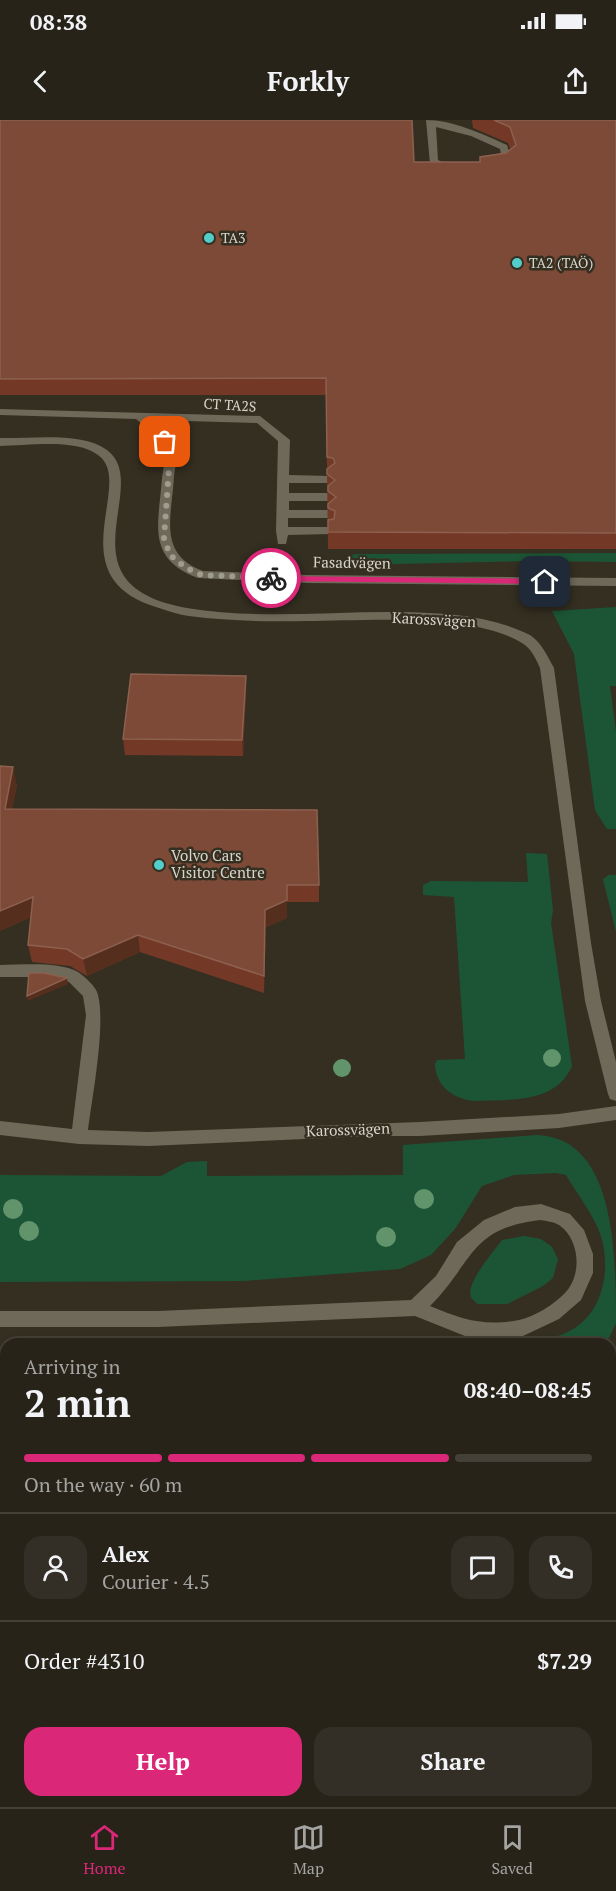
<!DOCTYPE html>
<html lang="en">
<head>
<meta charset="utf-8">
<style>
  :root { --surface:#272319; --page:#332f26; --text:#f1f3f6; --muted:#a4a4a2; --line:#434038; --accent:#db2777 }
  body { margin:0; font-family:"PT Serif",serif; background:var(--page); color:var(--text); height:100vh; display:flex; flex-direction:column; font-size:22px; white-space:nowrap }
  * { box-sizing:border-box; margin:0 }
  p { font-size:20px; color:var(--muted) }
  .icon { flex:none; width:33px; height:33px; fill:none; stroke:currentColor; stroke-width:2; stroke-linecap:round; stroke-linejoin:round }
  .map { position:relative; flex:1; overflow:hidden }
  .side { position:absolute; left:0px; top:1218px; width:616px; height:470px; display:flex; flex-direction:column; background:var(--surface); border-radius:18px 18px 0 0; box-shadow:0 3px 9px #0003,0 0 0 2px var(--line) }
  .side>* { flex:none }
  .pin { position:absolute; display:grid; place-items:center; width:51px; height:51px; color:#fff; margin:-26px; border-radius:12px; box-shadow:0 3px 9px #0006 }
  .courier { position:absolute; display:grid; place-items:center; width:60px; height:60px; margin:-30px; border:4px solid #db2777; border-radius:50%; background:#fff; color:#222; box-shadow:0 2px 8px #0007 }
  .head em { font-style:normal; font-weight:800 }
  .head div { display:flex; flex-direction:column-reverse }
  .head { display:flex; align-items:center; justify-content:space-between; height:102px; padding:0 24px }
  h1 { font-size:39px; font-weight:800; line-height:45px }
  .bar { display:grid; grid-template-columns:repeat(4,1fr); gap:9px 6px; align-content:center; height:72px; padding:0 24px }
  .bar i { height:8px; border-radius:4px; background:var(--line) }
  .bar .active { background:var(--accent) }
  .bar p { grid-column:span 4 }
  .line { display:flex; align-items:center; gap:15px; padding:0 24px; border-top:2px solid var(--line) }
  .line div { flex:1 }
  .round { display:grid; place-items:center; flex:none; width:63px; height:63px; border-radius:18px; background:var(--page) }
  .primary-button { display:flex; gap:12px; margin-top:auto; padding:12px 24px }
  .primary-button a { flex:1; height:69px; border-radius:18px; background:var(--accent); color:#fff; font-size:24px; font-weight:800; line-height:69px; text-align:center }
  .primary-button a+a { background:var(--page); color:var(--text) }
  .status { display:flex; justify-content:space-between; align-items:center; height:42px; padding:0 30px; background:var(--surface); direction:ltr }
  .status svg { height:16px; fill:currentColor }
  header { display:flex; justify-content:space-between; align-items:center; height:78px; padding:0 24px; background:var(--surface); font-size:27px; font-weight:800 }
  .tabs { display:flex; justify-content:space-around; align-items:center; height:84px; border-top:2px solid var(--line); background:var(--surface); font-size:16px; color:var(--muted) }
  .tabs a { display:grid; justify-items:center; gap:3px }
  .tabs .active { color:var(--accent) }
  .map>svg:first-child { display:block }
  .green { fill:#1c5535 }
  .lines { fill:none; stroke-linecap:round; stroke-linejoin:round }
  .minor { fill:#6e6958; fill-rule:evenodd }
  .tree { fill:#62946c }
  .wall { fill:#743926 }
  .shaded-wall { fill:#562e1d }
  .building { fill:#7e4a38; stroke:#8c604f; stroke-width:1.5 }
  .route { fill:#db2777 }
  .done { stroke:#9f9c90; stroke-width:6; stroke-dasharray:0 10.8 }
  .poi-dot { fill:#53cdc9; stroke:#342f21; stroke-width:2 }
  .labels { text-anchor:middle; stroke-width:5; stroke-linejoin:round; paint-order:stroke }
  .far-poi-label { font-size:14px; fill:#d8d6cc; stroke:#342f21; text-anchor:start }
  .far-street-label { font-size:14px; fill:#d8d6cc; stroke:#342f21 }
  .street-label { font-size:15px; fill:#d8d6cc; stroke:#342f21 }
  .poi-label { font-size:15px; fill:#d8d6cc; stroke:#342f21; text-anchor:start }
</style>
</head>
<body>
<div class="status"><b>08:38</b><svg viewBox="0 0 49 12"><path d="M0 12V9h3v3zM5 12V6h3v6zM10 12V3h3v9zM15 12V0h3v12zM26 1h20v11H26zM47 4h2v5h-2z"/></svg></div>
<header><svg class="icon" aria-label="back" viewBox="0 0 24 24"><path d="M15 5l-7 7 7 7"/></svg>Forkly<svg class="icon" aria-label="share" viewBox="0 0 24 24"><path d="M12 15V3M7 8l5-5 5 5M5 13v7h14v-7"/></svg></header>
<div class="map">
<svg width="616" height="1687" viewBox="0 0 616 1687">
  <rect width="100%" height="100%" fill="#342f21"/>
  <!-- green -->
  <path class="green" d="M616,433V442L534,441L349,445L346,439L351,435L358,434Z
    M616,487V566H610L616,612V709H607L595,690L574,534L552,491Z
    M526,733L547,734L553,790L551,803L572,946C555,985 508,979 473,981C452,978 436,966 435,944L437,940L465,939L454,777L423,775V765L431,761L528,762Z
    M609,755H616V812L603,759Z
    M537,1015C616,1018 616,1135 616,1203L609,1218L602,1224H531C547,1219 565,1216 579,1205C605,1185 610,1146 601,1116C594,1095 577,1074 566,1055L556,1053L514,1055L482,1066L455,1109L431,1135L400,1149L244,1161L0,1162V1055L161,1056L187,1042L207,1041V1056L403,1055V1025Z
    M524,1116L541,1119L552,1127L558,1139L553,1158L543,1166L507,1184H478C476,1183 471,1178 471,1177C465,1164 494,1131 502,1120Z
    M0,1246H6V1318H0Z
    M616,1436V1687L604,1682H610V1440Z
    M469,1682H585L593,1687H471Z"/>
  <g class="lines">
    <!-- minor -->
    <path class="minor" d="M426,0C452,0 483,14 507,25L512,42L500,47H494V43L502,40L500,29L471,16L436,7L438,40L455,48L450,51L430,44Z
      M0,289L260,296L290,320L289,355L331,356L333,359L327,363H289V373H327L333,377L327,381H289V390H328L334,394L328,398H288V407H328L332,408V414L288,415L286,424H278L276,411L278,321L257,303L151,300C161,308 172,320 175,333C177,340 175,349 174,356C172,396 157,434 203,451L308,455L616,458V466L308,463L198,458C145,438 159,403 162,358C163,351 165,342 164,335C162,320 147,308 136,299L0,295Z
      M0,318C30,319 82,311 107,330C154,365 56,465 187,488C257,500 331,491 401,492C444,493 490,495 530,515C541,522 548,537 554,548L591,823L601,881L616,942V981L610,979L608,974L585,881L540,548C536,539 531,528 522,523C471,492 366,501 307,501C268,502 228,501 189,496C179,495 169,491 159,488C54,458 137,362 98,335C75,318 28,326 0,326Z
      M0,845C22,845 58,841 78,852C84,856 95,866 97,872C107,899 92,979 88,1010L148,1012L420,1002L559,994L616,986V1000L559,1008L420,1016H371L148,1026L79,1024L0,1015V1001L72,1009L86,895L83,876L69,862L46,857H0Z
      M541,1084L570,1094L584,1110L593,1134V1153L581,1180L559,1199L523,1216L495,1219L470,1218L415,1196L158,1207H0V1191H158L411,1180L436,1156L457,1122L484,1100L515,1087ZM541,1100C546,1101 554,1102 559,1105C578,1118 582,1149 569,1168C560,1181 535,1197 519,1200C483,1207 462,1199 430,1186C474,1142 469,1108 541,1100Z
      M616,1251V1269L610,1271V1253Z
      M616,1335V1354L610,1356V1337Z
      M0,1338H6V1356H0Z
      M0,1412L6,1414V1433L0,1431Z
      M0,1495L6,1496V1516L0,1515Z
      M0,1575L6,1577V1599L0,1597Z
      M98,1682H121L123,1687H100Z
      M177,1682H198L200,1687H179Z
      M277,1682H297L299,1687H279Z
      M353,1682H373L375,1687H355Z"/>
  </g>
  <!-- trees -->
  <g class="tree">
    <circle cx="552" cy="938" r="9"/>
    <circle cx="342" cy="948" r="9"/>
    <circle cx="424" cy="1079" r="10"/>
    <circle cx="13" cy="1089" r="10"/>
    <circle cx="29" cy="1111" r="10"/>
    <circle cx="386" cy="1117" r="10"/>
  </g>
  <!-- wall -->
  <path class="wall" d="M0,0L414,42H480V37L506,33L510,29L508,23L473,8L472,0H616V429H328L326,275H0Z
    M246,572L243,636L125,635L123,619Z
    M0,646L17,665L12,689L319,765V782H287V798L266,807L264,873L140,832L87,856L70,846L32,842L28,825L31,797L0,811Z"/>
  <!-- shaded-wall -->
  <path class="shaded-wall" d="M246,556V572L243,636L242,620Z
    M13,647L17,665L9,707L5,689Z
    M287,765V798L266,807L264,873V856L265,790Z
    M33,777L38,794L0,811V791Z
    M138,815L140,832L87,856L83,839Z
    M67,858L68,864L28,881L27,876Z"/>
  <!-- building -->
  <path class="building" d="M0,0H412L414,42H480V37L506,33L516,25L510,7L494,0H616V413L328,412V400L334,399L335,391L328,388V384L336,377L328,371V366L335,360L327,354V349L335,343L333,338L327,337L326,258L0,259Z
    M131,554L246,556L242,620L123,619Z
    M0,646L13,647L5,689L317,690L319,765H287V780L265,790L264,856L138,815L83,839L67,829L28,825L33,777L0,791Z
    M29,853H44L67,858L27,876Z"/>
  <!-- route -->
  <path class="route" d="M268,456L545,459L549,462L545,464L271,461L267,458Z"/>
  <g class="lines">
    <!-- done -->
    <path class="done" d="M165,322L170,334L164,418L170,435L186,448L202,455L271,458"/>
  </g>
  <!-- markers -->
  <g class="poi-dot">
    <circle cx="209" cy="118" r="6"/>
    <circle cx="517" cy="143" r="6"/>
    <circle cx="159" cy="745" r="6"/>
  </g>
  <g class="labels">
    <!-- far-poi labels -->
    <g class="far-poi-label">
      <text x="221" y="123">TA3</text>
      <text x="529" y="148">TA2 (TAÖ)</text>
    </g>
    <!-- far-street labels -->
    <g class="far-street-label">
      <text transform="translate(230 285) rotate(4)" y="5">CT TA2S</text>
    </g>
    <!-- street labels -->
    <g class="street-label">
      <text transform="translate(352 443) rotate(1)" y="5">Fasadvägen</text>
      <text transform="translate(434 500) rotate(3)" y="5">Karossvägen</text>
      <text transform="translate(348 1010) rotate(-2)" y="5">Karossvägen</text>
    </g>
    <!-- poi labels -->
    <g class="poi-label">
      <text x="171" y="741">Volvo Cars<tspan x="171" dy="17">Visitor Centre</tspan></text>
    </g>
  </g>
</svg>
<div class="pin" style="left:165px;top:322px;background:#ea580c"><svg class="icon" aria-label="bag" viewBox="0 0 24 24"><path d="M5 8h14l-1 12H6zM9 8a3 3 0 0 1 6 0"/></svg></div>
<div class="pin" style="left:545px;top:462px;background:#1f2937"><svg class="icon" aria-label="home" viewBox="0 0 24 24"><path d="M3 11l9-7 9 7M6 9v11h12V9"/></svg></div>
<div class="courier" style="left:271px;top:458px"><svg class="icon" aria-label="bike" viewBox="0 0 24 24"><circle cx="6" cy="16" r="4"/><circle cx="18" cy="16" r="4"/><path d="M6 16l4-8h5l3 8M10 8l3 8H6M13 5h3"/></svg></div>
<section class="side">
<div class="head"><div><h1>2 min</h1><p>Arriving in</p></div><em>08:40–08:45</em></div>
<div class="bar"><i class="active"></i><i class="active"></i><i class="active"></i><i></i><p>On the way · 60 m</p></div>
<div class="line" style="height:108px"><a class="round"><svg class="icon" aria-label="person" viewBox="0 0 24 24"><circle cx="12" cy="8" r="4"/><path d="M4 21q1-7 8-7t8 7"/></svg></a><div><b>Alex</b><p>Courier · 4.5</p></div><a class="round"><svg class="icon" aria-label="chat" viewBox="0 0 24 24"><path d="M4 5h16v11H9l-5 4z"/></svg></a><a class="round"><svg class="icon" aria-label="phone" viewBox="0 0 24 24"><path d="M5 4h4l2 5-3 2q2 4 5 5l2-3 5 2v4C11 20 4 13 5 4z"/></svg></a></div>
<div class="line" style="height:78px"><div>Order #4310</div><b>$7.29</b></div>
<div class="primary-button"><a>Help</a><a>Share</a></div>
</section>
</div>
<nav class="tabs">
<a class="active"><svg class="icon" aria-label="home" viewBox="0 0 24 24"><path d="M3 11l9-7 9 7M6 9v11h12V9"/></svg>Home</a>
<a><svg class="icon" aria-label="map" viewBox="0 0 24 24"><path d="M3 6l6-2 6 2 6-2v14l-6 2-6-2-6 2zM9 4v14M15 6v14"/></svg>Map</a>
<a><svg class="icon" aria-label="saved" viewBox="0 0 24 24"><path d="M7 4h10v16l-5-4-5 4z"/></svg>Saved</a>
</nav>
</body>
</html>
